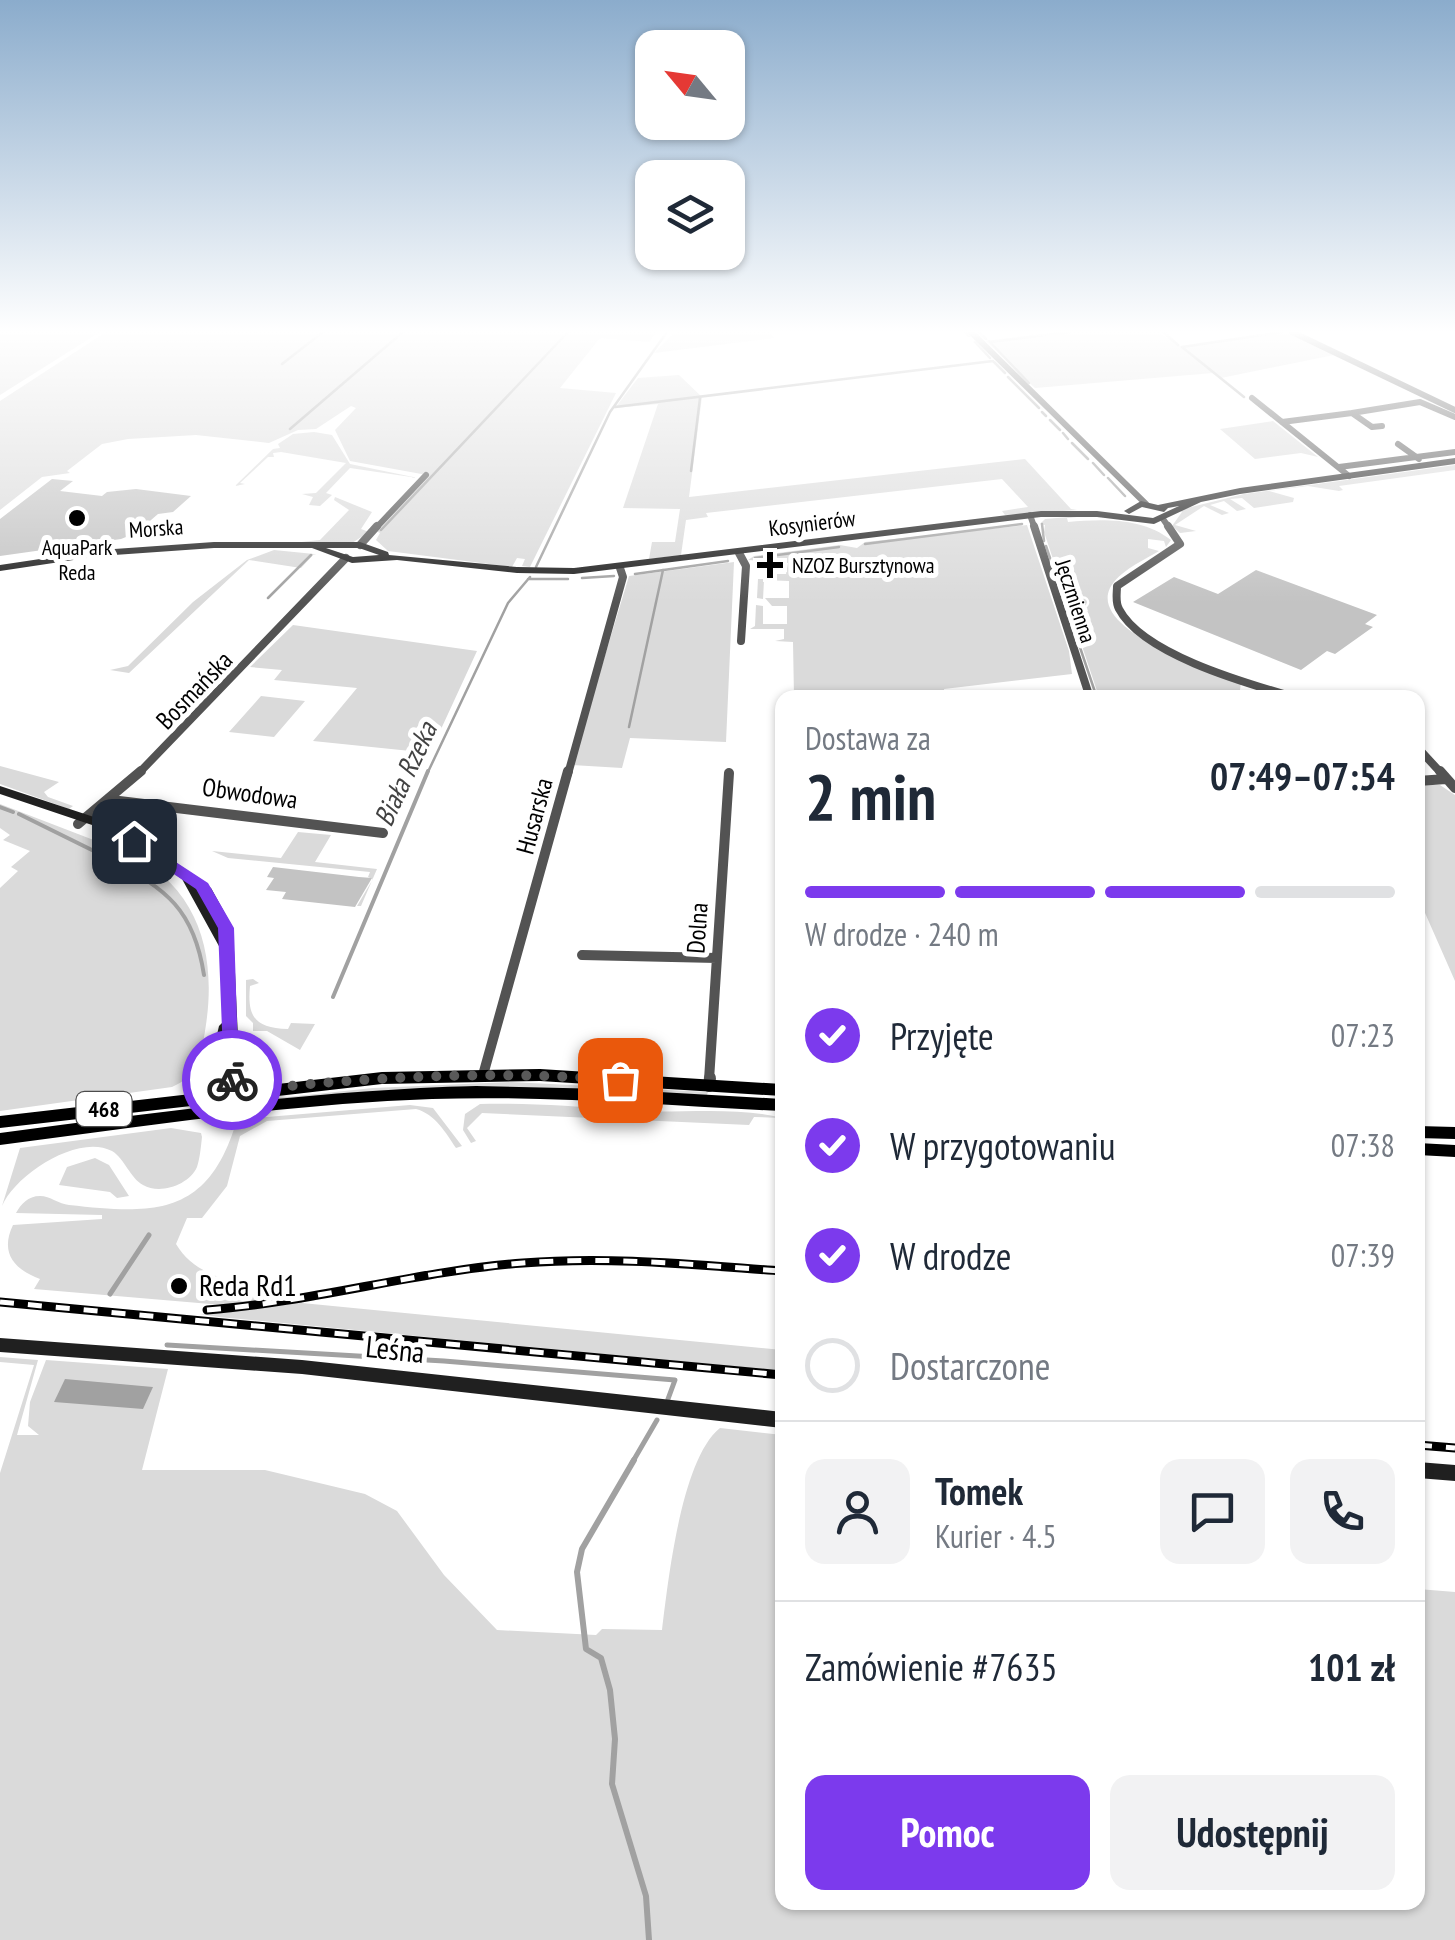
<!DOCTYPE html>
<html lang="pl">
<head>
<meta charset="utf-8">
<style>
  :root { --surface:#fff; --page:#f2f2f3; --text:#1f2937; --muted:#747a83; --line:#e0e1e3; --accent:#7c3aed }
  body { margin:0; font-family:"PT Sans Narrow",sans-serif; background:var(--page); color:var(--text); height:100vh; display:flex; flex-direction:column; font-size:38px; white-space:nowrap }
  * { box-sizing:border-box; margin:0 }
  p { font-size:32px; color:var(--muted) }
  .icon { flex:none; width:55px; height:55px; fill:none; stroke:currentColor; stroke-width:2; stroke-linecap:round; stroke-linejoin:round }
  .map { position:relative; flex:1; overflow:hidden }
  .sheet { position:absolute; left:775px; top:690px; width:650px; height:1220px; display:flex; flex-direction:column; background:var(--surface); border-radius:20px; box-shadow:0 2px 8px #0004 }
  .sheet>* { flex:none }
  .needle { width:65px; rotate:299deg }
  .tools { position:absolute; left:635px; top:30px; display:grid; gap:20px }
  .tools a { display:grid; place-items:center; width:110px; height:110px; border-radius:20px; background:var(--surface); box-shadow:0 2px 8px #0004; font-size:50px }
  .pin { position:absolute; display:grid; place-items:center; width:85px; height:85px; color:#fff; margin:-42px; border-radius:20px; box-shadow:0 5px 15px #0006 }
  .courier { position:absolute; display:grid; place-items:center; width:100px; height:100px; margin:-50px; border:8px solid #7c3aed; border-radius:50%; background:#fff; color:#222; box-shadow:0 2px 12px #0007 }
  .overview em { font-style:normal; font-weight:700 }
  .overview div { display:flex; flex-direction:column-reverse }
  .overview { display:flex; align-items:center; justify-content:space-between; height:170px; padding:0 30px }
  h1 { font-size:65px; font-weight:700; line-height:75px }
  .bar { display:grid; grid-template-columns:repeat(4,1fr); gap:15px 10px; align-content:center; height:120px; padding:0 30px }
  .bar i { height:12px; border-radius:8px; background:var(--line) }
  .bar .on { background:var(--accent) }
  .bar p { grid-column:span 4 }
  .line { display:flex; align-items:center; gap:25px; padding:0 30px; border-top:2px solid var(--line) }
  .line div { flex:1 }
  .round { display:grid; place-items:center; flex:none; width:105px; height:105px; border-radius:20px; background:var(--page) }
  ol { padding:0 30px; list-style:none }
  li { display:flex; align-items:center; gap:30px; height:110px }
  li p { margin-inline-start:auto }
  li .icon { padding:10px; border-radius:50%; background:var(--accent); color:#fff; stroke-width:4 }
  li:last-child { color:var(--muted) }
  li i { width:55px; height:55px; border:5px solid var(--line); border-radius:50% }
  .cta { display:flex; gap:20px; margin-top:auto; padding:20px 30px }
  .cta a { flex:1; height:115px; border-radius:20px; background:var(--accent); color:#fff; font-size:40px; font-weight:700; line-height:115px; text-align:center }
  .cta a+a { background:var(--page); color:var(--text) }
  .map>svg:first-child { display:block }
  .green { fill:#dadada }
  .water { fill:#a1a1a1 }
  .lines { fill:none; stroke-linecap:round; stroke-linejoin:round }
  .stream-far3 { stroke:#a1a1a1; stroke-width:2.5 }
  .stream-far2 { stroke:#a1a1a1; stroke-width:4 }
  .stream-far1 { stroke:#a1a1a1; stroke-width:5 }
  .stream { stroke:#a1a1a1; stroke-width:6 }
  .building { fill:#c3c3c3 }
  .street-far3 { stroke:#535353; stroke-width:6 }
  .street-far2 { stroke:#535353; stroke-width:8 }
  .street-far1 { stroke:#535353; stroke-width:10 }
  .street { stroke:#535353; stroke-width:12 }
  .secondary { fill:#202020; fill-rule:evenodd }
  .primary { fill:#000; fill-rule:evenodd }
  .rail-casing { stroke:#000; stroke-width:9 }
  .rail { stroke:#fff; stroke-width:5; stroke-dasharray:14; stroke-linecap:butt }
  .route { fill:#7c3aed }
  .done { stroke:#595959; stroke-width:10; stroke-dasharray:0 18 }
  .poi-dot { fill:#000; stroke:#fff; stroke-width:4 }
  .labels { text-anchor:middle; stroke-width:10; stroke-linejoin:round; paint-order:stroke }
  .far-street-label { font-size:22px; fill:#000; stroke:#fff }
  .far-poi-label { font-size:22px; fill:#000; stroke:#fff }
  .shield { fill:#fff; stroke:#4c4c4c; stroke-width:2.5 }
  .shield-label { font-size:22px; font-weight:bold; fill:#000 }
  .street-label { font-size:25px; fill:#000; stroke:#fff }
  .water-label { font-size:28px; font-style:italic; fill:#424242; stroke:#fff }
  .near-poi-label { font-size:30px; fill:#000; stroke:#fff; text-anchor:start }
  .near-street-label { font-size:30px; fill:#000; stroke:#fff }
</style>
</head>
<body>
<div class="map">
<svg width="1455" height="1940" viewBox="0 0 1455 1940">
  <rect width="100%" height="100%" fill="#fff"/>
  <!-- green -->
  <path class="green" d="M0,332H100L0,395Z
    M106,332H657L649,342L600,338L560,388L616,393L530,567L522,566L525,559L517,558L512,567L388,551L376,540L380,533L376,531L427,475L350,461L335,430L356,408L351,406L316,429L298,430L269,443L196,435L128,439L102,444L67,471L70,473L42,477L0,510V401Z
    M675,332H769L774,338L654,353Z
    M1055,332H1171L1161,334L1182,347L1287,333L1334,355L1221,378L1213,373L1035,388L986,341Z
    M679,375L702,397L689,497L1025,459L1071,509L1077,510L1005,515L1002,511L1028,507L1002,479L706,513L708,517L686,520L681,555L649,559L652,542H675L680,509L623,508L658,404L615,408L638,378Z
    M1273,421L1318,457L1301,453L1255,459L1220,429Z
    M314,432L332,435L350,464L418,478L350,468L326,493L332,495L320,506L309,505L313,497L302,494L316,493L346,463L281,452L273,453L274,457H268L240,483L245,484L235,486L273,449L280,448L278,444L293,434Z
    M1455,465V470L1339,486L1343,490L1339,491L1308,486L1269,491L1294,498L1293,502L1254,508L1242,498L1230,499L1246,509L1237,511L1224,501L1210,505L1229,513L1222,515L1204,506L1175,525L1196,531L1180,533L1172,526L1182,512L1179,510L1244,494Z
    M335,497L372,512L361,529L369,532L349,545L292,543L320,540L349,510L334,500Z
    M1069,517L1077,518H1067L1068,522C1101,519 1142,517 1171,540L1166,547L1164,541L1148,539V548L1159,551C1144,560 1119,571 1110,588C1089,631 1212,671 1241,683L1239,697H1099L1044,532L1045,525L1040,524L1045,519Z
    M1027,525L1069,651L1072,674L944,689L945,697H794L793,642L775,641L784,639V629H750L755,626L756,605L763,606V624H787V606H772L765,598H789V581L764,580L763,599L757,598L758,579H772L764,574H786L788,563L748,560L754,556L840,545L857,548L865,542Z
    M274,550L324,555L314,554L301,568L249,560L129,673L110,670L128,666L193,602L247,560Z
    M734,562L726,742L630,738L622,768L572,765L629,576Z
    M293,625L477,651L430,753L313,741L357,688L274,680L282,670L250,667Z
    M261,696L305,701L274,737L229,732Z
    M0,766L59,782L44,792L48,797L73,806L69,809L0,784Z
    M1418,785H1440L1455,795V981L1418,897Z
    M0,804L117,849L104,851L106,854L92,863L98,867L123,851C199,884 218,954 205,1031C201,1057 198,1076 172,1087L0,1111V888L18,871L11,867L30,851L3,840L10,835L0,828Z
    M298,832L331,835L315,862L377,869L361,906H357L373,879L368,877L370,872L228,858L212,851L281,858Z
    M253,979L259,983L250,986C247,1017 255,1028 288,1029L291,1023L315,1024L300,1050L267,1031H253V1023L246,1016V980Z
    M511,1082L708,1092L707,1095L466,1086L248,1101L373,1088Z
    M480,1104C527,1103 575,1106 620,1110C670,1115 733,1105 782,1118L754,1117L749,1125L482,1113L467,1128L476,1141L471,1143L463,1130L465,1114Z
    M410,1105L433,1108L462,1146L456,1148C446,1133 435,1114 416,1109L267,1121L240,1136L227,1186L202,1218H187L176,1244C192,1271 219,1277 247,1288L249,1295L271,1300L301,1294L302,1303L782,1350V1371L219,1317L200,1314L232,1312L234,1306L34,1289L40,1279C13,1269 0,1252 13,1225L102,1219V1215L16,1213C21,1204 28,1196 40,1196C50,1196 59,1204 69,1205C151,1214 205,1217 234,1129L255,1118Z
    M171,1128L201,1133L202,1137C201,1146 200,1158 197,1167C189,1185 160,1195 143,1185C130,1178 125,1159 112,1151C78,1133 15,1175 2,1206L20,1148Z
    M95,1158L109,1165L129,1196L117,1198L110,1192L59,1185L67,1167Z
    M0,1357L38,1360L17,1435H39L28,1426L30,1402L46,1360L168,1369L142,1470H265L365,1494L397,1511L444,1575L497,1630L596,1635L602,1629L662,1630C668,1582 681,1459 720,1428L782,1435V1902H1418V1589L1455,1592V1940H0V1473L34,1365L0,1362Z"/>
  <!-- water -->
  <path class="water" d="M65,1379L153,1387L143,1409L54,1402Z"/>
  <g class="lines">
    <!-- stream-far3 -->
    <path class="stream-far3" d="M965,332L969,336
      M979,332L986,339
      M1163,332L1178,345
      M989,341L1029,383
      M975,342L990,358
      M990,342L1071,332
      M994,362L1005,373
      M282,364L323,332
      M1008,377L1039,408
      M1244,397L1182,347L1283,332
      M615,407L993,361
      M1042,412L1046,416
      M1050,420L1060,430
      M290,429L403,332
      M1063,433L1068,439
      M1072,443L1088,459
      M1093,463L1104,475
      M691,471L700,398
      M1108,478L1125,496
      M1042,524L1044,541
      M381,530L568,332
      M865,544L1022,524
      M1046,546L1097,698
      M755,558L839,547
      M536,567L610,412L667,332
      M635,574L728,561
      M582,578L614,576
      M528,579H568
      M268,598L311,555
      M629,727L663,570
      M427,774L508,603L530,577"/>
    <!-- stream-far2 -->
    <path class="stream-far2" d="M0,807L13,812
      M19,814L102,855
      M111,860C167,889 194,910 204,975
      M333,997L428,771"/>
    <!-- stream-far1 -->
    <path class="stream-far1" d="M110,1294L149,1235
      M167,1345L444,1361L675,1380L668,1399
      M632,1463L657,1420"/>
    <!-- stream -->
    <path class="stream" d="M634,1460L582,1549L577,1572L586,1649L601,1658L610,1690L615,1739L612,1784L646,1896L649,1940"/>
  </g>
  <!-- building -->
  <path class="building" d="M52,479L73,481L60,491L102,496L107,492L136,489L191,496L173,512L158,514L136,533L121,539L0,556V519Z
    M1256,570L1377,615L1365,624L1373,627L1335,654L1327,651L1301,670L1133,602L1174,577L1218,594Z
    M273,867L359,877L372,878L355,907L282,899L286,892L266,890L274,878L267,877Z"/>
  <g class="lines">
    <!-- street-far3 -->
    <path class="street-far3" d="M971,332L1146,504
      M1292,332L1455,410
      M1252,398L1349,476
      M1352,413L1420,402L1455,417
      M1282,422L1352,413L1372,427L1382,426
      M1398,444L1419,459
      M1339,467L1455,452
      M1030,515L1035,529
      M1163,519L1170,529
      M375,529L426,475"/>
    <!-- street-far2 -->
    <path class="street-far2" d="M1034,526L1090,698
      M1168,526L1180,544L1117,586C1117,594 1115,602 1119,609C1143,655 1249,684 1297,698
      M360,545L377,526
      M739,553L746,566L741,641
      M1418,748L1442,774
      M138,774L346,558
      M568,774L623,577L620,568"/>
    <!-- street-far1 -->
    <path class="street-far1" d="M1440,771L1455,788
      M1418,781L1446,779
      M111,800L383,833
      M78,824L141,771
      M582,955L717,958
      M483,1075L568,771
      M709,1080L729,773"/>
    <!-- street -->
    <path class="street" d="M709,1086L710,1078"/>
    <!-- secondary -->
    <path class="secondary" d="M1455,458V464L1240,494L1201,502L1154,524L1097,517H1041L574,574L517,573L397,560L352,563L312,548H214L100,556L0,571V565L100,550L214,542H360L388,552L389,555L517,567L574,568L1041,511H1097L1153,518L1179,506L1168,508L1164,512L1142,507L1129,514L1124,511L1141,501L1158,505L1240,488ZM326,548H359L379,555L353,557Z
      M0,786L106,821L153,846L211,888L233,928L241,1104L238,1108H228L225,1104L224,1067L213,1111H203L200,1107L219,1026L223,1022L220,948L182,879L145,852L98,827L0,794Z
      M0,1338L302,1360L782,1412V1428L302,1374L0,1352Z
      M1418,1462L1455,1465V1481L1418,1478Z"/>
    <!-- primary -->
    <path class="primary" d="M540,1069L782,1084V1096L540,1081L382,1084L0,1128V1116L382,1072Z
      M476,1086L607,1089L782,1099V1111C666,1106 549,1095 432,1099C287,1104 144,1126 0,1145V1133C158,1112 316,1090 476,1086Z
      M1418,1126L1455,1127V1139L1418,1138Z
      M1418,1143L1455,1145V1157L1418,1155Z"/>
    <!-- rail casing -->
    <g class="rail-casing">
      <path id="rail" d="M0,1302L782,1375
        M207,1310C313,1302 417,1271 523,1263C610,1256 696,1265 782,1271
        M1418,1445L1455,1448"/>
    </g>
    <!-- rail -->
    <use href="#rail" class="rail"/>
  </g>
  <!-- sky -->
  <linearGradient id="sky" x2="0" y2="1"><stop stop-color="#8baccc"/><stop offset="0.55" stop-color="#fff"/><stop offset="1" stop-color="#fff" stop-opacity="0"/></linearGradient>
  <rect width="1455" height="603" fill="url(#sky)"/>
  <!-- route -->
  <path class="route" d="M129,838H139L208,883L234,928L239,1084H226L224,1080L218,928L196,889L129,844Z"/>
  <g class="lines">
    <!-- done -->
    <path class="done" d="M232,1080L233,1092C362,1077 491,1070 620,1080"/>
  </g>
  <!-- markers -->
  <g class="poi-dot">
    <circle cx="77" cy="518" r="10"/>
    <path d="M765 550h10v10h10v10h-10v10h-10v-10h-10v-10h10z"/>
    <circle cx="179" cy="1286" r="10"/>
  </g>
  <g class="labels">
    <!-- far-street labels -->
    <g class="far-street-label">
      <text transform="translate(812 523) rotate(-7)" y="8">Kosynierów</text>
      <text transform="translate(156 528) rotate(-4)" y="8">Morska</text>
      <text transform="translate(1076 601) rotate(72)" y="8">Jęczmienna</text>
    </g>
    <!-- far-poi labels -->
    <g class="far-poi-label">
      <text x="77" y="555">AquaPark<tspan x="77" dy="25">Reda</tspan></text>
      <text x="792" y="573" text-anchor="start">NZOZ Bursztynowa</text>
    </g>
    <!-- shield labels -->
    <rect class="shield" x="76.5" y="1092" width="55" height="34" rx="8"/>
    <g class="shield-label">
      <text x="104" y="1117">468</text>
    </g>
    <!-- street labels -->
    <g class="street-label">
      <text transform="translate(194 690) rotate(-46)" y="9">Bosmańska</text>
      <text transform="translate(250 793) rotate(8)" y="9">Obwodowa</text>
      <text transform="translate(534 816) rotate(-75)" y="9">Husarska</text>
      <text transform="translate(697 928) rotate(-86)" y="9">Dolna</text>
    </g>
    <!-- water labels -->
    <g class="water-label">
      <text transform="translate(405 774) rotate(-65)" y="10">Biała Rzeka</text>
    </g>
    <!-- near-poi labels -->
    <g class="near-poi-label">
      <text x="199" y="1296">Reda Rd1</text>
    </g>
    <!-- near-street labels -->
    <g class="near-street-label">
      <text transform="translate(395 1350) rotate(6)" y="10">Leśna</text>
    </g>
  </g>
</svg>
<div class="tools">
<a><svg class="needle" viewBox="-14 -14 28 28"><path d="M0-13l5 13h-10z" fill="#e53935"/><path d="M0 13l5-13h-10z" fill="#747a83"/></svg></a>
<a><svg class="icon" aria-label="layers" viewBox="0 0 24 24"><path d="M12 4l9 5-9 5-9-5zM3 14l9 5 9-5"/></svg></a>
</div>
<div class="pin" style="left:620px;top:1080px;background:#ea580c"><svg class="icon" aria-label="bag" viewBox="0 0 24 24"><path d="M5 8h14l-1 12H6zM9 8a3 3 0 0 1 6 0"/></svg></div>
<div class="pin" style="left:134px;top:841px;background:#1f2937"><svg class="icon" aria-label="home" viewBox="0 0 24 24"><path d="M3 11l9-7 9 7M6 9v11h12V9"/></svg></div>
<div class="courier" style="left:232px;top:1080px"><svg class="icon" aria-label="bike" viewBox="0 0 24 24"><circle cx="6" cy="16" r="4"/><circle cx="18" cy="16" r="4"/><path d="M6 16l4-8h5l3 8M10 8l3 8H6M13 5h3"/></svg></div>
<section class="sheet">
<div class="overview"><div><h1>2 min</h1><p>Dostawa za</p></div><em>07:49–07:54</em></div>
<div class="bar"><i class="on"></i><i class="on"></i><i class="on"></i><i></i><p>W drodze · 240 m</p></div>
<ol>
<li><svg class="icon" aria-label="check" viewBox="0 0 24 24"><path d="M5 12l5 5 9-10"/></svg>Przyjęte<p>07:23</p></li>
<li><svg class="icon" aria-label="check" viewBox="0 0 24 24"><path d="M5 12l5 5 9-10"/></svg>W przygotowaniu<p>07:38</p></li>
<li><svg class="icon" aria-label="check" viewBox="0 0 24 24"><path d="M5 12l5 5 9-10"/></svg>W drodze<p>07:39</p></li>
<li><i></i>Dostarczone</li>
</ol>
<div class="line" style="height:180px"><a class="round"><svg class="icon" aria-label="person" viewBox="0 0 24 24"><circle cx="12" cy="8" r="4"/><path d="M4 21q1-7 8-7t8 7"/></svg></a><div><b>Tomek</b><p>Kurier · 4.5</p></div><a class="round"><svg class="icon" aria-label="chat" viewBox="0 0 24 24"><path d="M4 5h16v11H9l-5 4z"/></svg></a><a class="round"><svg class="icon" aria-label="phone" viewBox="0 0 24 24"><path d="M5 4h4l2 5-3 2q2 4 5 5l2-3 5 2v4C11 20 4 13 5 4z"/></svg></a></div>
<div class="line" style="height:130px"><div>Zamówienie #7635</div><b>101 zł</b></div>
<div class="cta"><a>Pomoc</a><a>Udostępnij</a></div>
</section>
</div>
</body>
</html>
